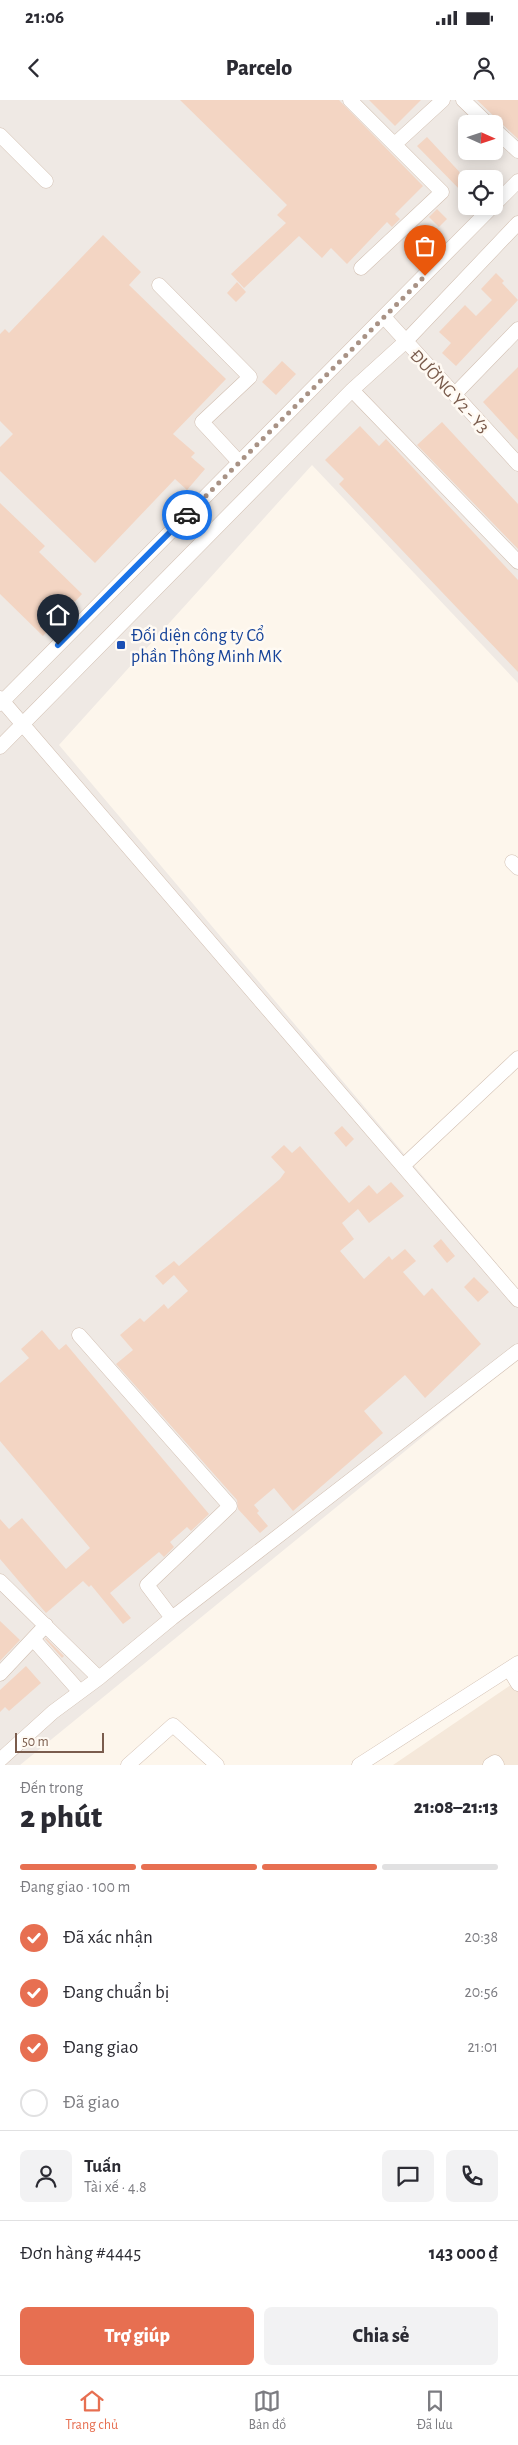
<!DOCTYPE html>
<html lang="vi">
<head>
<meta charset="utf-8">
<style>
  :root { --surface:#fff; --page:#f2f2f3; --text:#2b2b33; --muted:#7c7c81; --line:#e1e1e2; --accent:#e76f51 }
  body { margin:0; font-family:"Alegreya Sans",sans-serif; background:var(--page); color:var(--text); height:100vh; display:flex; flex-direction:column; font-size:19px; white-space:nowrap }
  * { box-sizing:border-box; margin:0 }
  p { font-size:16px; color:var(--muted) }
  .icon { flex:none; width:28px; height:28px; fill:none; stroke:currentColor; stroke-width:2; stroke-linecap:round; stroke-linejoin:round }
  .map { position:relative; height:1665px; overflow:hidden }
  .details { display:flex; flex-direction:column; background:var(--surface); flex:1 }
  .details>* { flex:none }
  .needle { width:32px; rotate:93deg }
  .buttons { position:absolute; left:458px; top:15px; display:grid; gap:10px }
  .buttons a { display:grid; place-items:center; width:45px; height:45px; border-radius:8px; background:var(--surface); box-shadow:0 2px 12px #0003; font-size:25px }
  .scale { position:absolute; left:15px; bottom:12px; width:89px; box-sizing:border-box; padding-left:5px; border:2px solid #7a5c4d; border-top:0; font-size:14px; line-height:18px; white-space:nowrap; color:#7a5c4d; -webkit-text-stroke:4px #fffaf3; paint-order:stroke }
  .pin { position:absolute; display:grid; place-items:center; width:42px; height:42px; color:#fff; margin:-51px -21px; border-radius:50% 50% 50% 0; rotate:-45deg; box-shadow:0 0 5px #0007 }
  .pin .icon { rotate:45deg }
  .courier { position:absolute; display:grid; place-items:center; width:50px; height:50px; margin:-25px; border:4px solid #1a73e8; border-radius:50%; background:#fff; color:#222; box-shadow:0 1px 6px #0007 }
  .summary em { font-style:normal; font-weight:800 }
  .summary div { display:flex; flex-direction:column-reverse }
  .summary { display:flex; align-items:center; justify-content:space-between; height:85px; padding:0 20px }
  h1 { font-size:32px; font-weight:800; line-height:38px }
  .bar { display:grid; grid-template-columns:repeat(4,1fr); gap:8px 5px; align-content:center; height:60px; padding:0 20px }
  .bar i { height:6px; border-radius:4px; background:var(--line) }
  .bar .active { background:var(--accent) }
  .bar p { grid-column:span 4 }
  .line { display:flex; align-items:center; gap:12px; padding:0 20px; border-top:1px solid var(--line) }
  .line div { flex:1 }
  .round { display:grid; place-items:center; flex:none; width:52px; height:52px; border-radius:8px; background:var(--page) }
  ol { padding:0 20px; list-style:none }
  li { display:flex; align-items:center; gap:15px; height:55px }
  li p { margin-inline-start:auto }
  li .icon { padding:5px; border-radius:50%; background:var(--accent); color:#fff; stroke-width:4 }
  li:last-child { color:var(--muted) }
  li i { width:28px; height:28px; border:2px solid var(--line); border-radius:50% }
  .action { display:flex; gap:10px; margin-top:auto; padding:10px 20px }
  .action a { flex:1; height:58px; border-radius:8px; background:var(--accent); color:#fff; font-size:20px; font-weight:800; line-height:58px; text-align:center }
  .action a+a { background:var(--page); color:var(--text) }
  .status { display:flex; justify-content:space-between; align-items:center; height:35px; padding:0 25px; background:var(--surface); direction:ltr }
  .status svg { height:14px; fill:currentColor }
  header { display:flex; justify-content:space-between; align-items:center; height:65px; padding:0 20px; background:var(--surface); font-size:22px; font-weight:800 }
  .menu { display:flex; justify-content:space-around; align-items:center; height:70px; border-top:1px solid var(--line); background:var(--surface); font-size:14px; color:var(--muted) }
  .menu a { display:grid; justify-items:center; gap:2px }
  .menu .active { color:var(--accent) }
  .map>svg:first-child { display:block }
  .residential { fill:#f5e8da }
  .industrial { fill:#efe9e4; fill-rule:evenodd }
  .building { fill:#f3d5c3 }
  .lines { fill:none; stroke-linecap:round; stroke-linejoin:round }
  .minor-casing { stroke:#d1beb0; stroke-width:15 }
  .minor { stroke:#fff; stroke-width:14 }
  .done { stroke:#a89285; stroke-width:5; stroke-dasharray:0 9 }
  .route { stroke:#1a73e8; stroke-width:6 }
  .transit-dot { fill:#1a4fb4; stroke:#fffaf3; stroke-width:2 }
  .labels { text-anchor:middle; stroke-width:5; stroke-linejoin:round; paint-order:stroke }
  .street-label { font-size:18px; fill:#7a5c4d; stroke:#fffaf3 }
  .transit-label { font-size:18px; fill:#164399; stroke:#fffaf3; text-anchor:start }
</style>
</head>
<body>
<div class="status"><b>21:06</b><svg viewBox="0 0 49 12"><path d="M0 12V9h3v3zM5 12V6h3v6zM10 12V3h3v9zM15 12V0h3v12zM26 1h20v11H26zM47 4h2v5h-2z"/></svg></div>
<header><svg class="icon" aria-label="back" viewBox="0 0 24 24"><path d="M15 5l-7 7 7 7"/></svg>Parcelo<svg class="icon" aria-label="person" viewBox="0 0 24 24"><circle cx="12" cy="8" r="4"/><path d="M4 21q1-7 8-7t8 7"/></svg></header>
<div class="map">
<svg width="518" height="1665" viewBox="0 0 518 1665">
  <rect width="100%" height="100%" fill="#fdf6ec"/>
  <!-- residential -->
  <path class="residential" d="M518,1580V1665H393Z"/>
  <!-- industrial -->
  <path class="industrial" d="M0,0H518V583L312,365L59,645L518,1189V1259L20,1665H0ZM466,24H494V51H466ZM466,79H494V106H466Z"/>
  <!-- building -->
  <path class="building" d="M180,0H339L423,86L395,114L400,119L392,127L387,122L347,164L331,148L322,158L299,136L244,188L231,174L286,123L277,115L287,105Z
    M369,0H421L395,26Z
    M477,0H518V39L500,22Z
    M427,37L466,79V96L417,46Z
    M437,109L447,119L439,127L429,117Z
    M103,135L141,172L129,185L226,279L173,334L195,353L191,357L205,369L187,390L175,379L95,463L0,371V347L13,334L0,321V234L5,229L9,233Z
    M496,173L504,181L502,183L518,200L456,266L442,253L451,243L439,232L465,205L476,216L492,200L481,189Z
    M237,182L246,192L236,202L227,193Z
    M282,261L296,274L276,295L262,282Z
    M518,267V340L483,302Z
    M442,322L518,404V449L417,345Z
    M360,326L379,346L386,339L518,480V572L339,384L344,379L325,360Z
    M0,403L45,446L39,452L82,494L43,536L0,494Z
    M342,1026L354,1039L346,1047L334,1033Z
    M284,1045L292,1053L300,1046L349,1103L369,1085L377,1094L391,1082L404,1096L369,1123L358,1109L342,1123L354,1139L340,1151L364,1179L389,1156L392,1160L405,1149L416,1161L403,1172L424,1196L432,1188L481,1244L425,1298L405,1275L364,1311L383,1333L293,1411L274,1388L254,1405L259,1411L257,1413L268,1426L260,1433L238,1409L237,1400L116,1264L133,1250L120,1235L140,1218L144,1222L164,1204L168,1209L188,1191L174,1175L163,1185L155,1176L174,1161L179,1166L280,1079L285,1072L271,1057Z
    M441,1139L455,1156L447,1163L433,1146Z
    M474,1177L489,1192L478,1202L464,1187Z
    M42,1230L59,1250L66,1244L209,1414L191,1431L187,1427L170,1442L174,1447L164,1457L159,1452L110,1493L131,1518L123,1524L91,1485L89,1487L83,1481L46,1513L0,1459V1419L9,1429L22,1418L66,1469L90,1448L0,1341V1283L29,1258L21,1249Z
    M0,1521L20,1540L0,1561Z
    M46,1538L64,1556L62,1558L45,1539Z
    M26,1566L41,1583L9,1611L5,1607L0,1612V1590Z"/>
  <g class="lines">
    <!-- minor casing -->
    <g class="minor-casing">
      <path id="minor" d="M350,0L442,92L361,168
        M463,0L488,24
        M494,29L518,51
        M0,35L46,81
        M395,44L443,0
        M494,105L518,81
        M159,185L250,277L202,322L239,362
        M384,217L518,364
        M352,290L518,462
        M455,294L518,229
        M0,598L518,1200
        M0,604L493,106
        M0,647L352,290L405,242L518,123
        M512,762L518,768
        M403,1066L518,958
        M79,1235L230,1406L147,1485L172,1518
        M0,1481L99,1578
        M33,1539L80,1592
        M509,1569L518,1584
        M0,1574L46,1525
        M0,1660L53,1612L99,1578L172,1518L518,1251
        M128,1665L173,1625L217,1665
        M359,1665L518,1563
        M490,1665L495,1662L497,1665"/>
    </g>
    <!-- minor -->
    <use href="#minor" class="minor"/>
  </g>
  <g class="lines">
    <!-- done -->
    <path class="done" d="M187,415L425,176"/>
    <!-- route -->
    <path class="route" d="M58,545L187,415"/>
  </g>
  <!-- markers -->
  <rect class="transit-dot" x="116" y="540" width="10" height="10" rx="2.5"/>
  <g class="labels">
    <!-- street labels -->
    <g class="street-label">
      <text transform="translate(450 291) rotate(47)" y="6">ĐƯỜNG Y2 - Y3</text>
    </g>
    <!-- transit labels -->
    <g class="transit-label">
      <text x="131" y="541">Đối diện công ty Cổ<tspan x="131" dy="21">phần Thông Minh MK</tspan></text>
    </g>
  </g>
</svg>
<div class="buttons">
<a><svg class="needle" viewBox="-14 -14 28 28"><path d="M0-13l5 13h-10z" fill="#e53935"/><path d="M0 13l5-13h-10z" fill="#7c7c81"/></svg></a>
<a><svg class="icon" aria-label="locate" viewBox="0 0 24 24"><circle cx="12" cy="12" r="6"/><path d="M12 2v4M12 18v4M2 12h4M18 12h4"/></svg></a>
</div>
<div class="scale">50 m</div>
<div class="pin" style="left:425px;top:176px;background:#ea580c"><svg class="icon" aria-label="bag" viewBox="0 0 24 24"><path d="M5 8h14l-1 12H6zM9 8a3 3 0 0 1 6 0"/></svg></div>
<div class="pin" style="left:58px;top:545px;background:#1f2937"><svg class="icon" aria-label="home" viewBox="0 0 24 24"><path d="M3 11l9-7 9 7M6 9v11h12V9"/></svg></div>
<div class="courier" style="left:187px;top:415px"><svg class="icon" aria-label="car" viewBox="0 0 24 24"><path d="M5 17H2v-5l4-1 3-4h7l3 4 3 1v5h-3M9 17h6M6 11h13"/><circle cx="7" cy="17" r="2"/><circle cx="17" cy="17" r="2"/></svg></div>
</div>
<section class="details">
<div class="summary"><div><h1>2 phút</h1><p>Đến trong</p></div><em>21:08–21:13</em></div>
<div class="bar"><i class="active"></i><i class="active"></i><i class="active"></i><i></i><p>Đang giao · 100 m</p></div>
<ol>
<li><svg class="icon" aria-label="check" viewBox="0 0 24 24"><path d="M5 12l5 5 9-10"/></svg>Đã xác nhận<p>20:38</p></li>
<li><svg class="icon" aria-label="check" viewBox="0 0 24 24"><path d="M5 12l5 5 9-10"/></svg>Đang chuẩn bị<p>20:56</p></li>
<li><svg class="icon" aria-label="check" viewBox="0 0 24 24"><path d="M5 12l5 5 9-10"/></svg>Đang giao<p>21:01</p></li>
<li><i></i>Đã giao</li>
</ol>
<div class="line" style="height:90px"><a class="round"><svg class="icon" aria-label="person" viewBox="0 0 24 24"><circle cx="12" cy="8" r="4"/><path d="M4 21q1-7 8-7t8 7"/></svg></a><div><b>Tuấn</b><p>Tài xế · 4.8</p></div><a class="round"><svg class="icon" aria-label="chat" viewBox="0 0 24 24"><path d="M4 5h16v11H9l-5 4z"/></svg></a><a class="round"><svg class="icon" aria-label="phone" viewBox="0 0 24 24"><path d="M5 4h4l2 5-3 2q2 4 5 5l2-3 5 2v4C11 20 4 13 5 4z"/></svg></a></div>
<div class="line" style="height:65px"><div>Đơn hàng #4445</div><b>143 000 ₫</b></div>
<div class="action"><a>Trợ giúp</a><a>Chia sẻ</a></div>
</section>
<nav class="menu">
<a class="active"><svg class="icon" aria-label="home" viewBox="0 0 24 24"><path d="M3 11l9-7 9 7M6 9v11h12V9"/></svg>Trang chủ</a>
<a><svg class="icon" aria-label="map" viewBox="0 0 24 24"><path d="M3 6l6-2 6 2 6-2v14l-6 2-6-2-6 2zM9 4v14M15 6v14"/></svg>Bản đồ</a>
<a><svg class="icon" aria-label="saved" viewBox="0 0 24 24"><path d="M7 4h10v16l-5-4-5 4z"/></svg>Đã lưu</a>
</nav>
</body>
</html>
